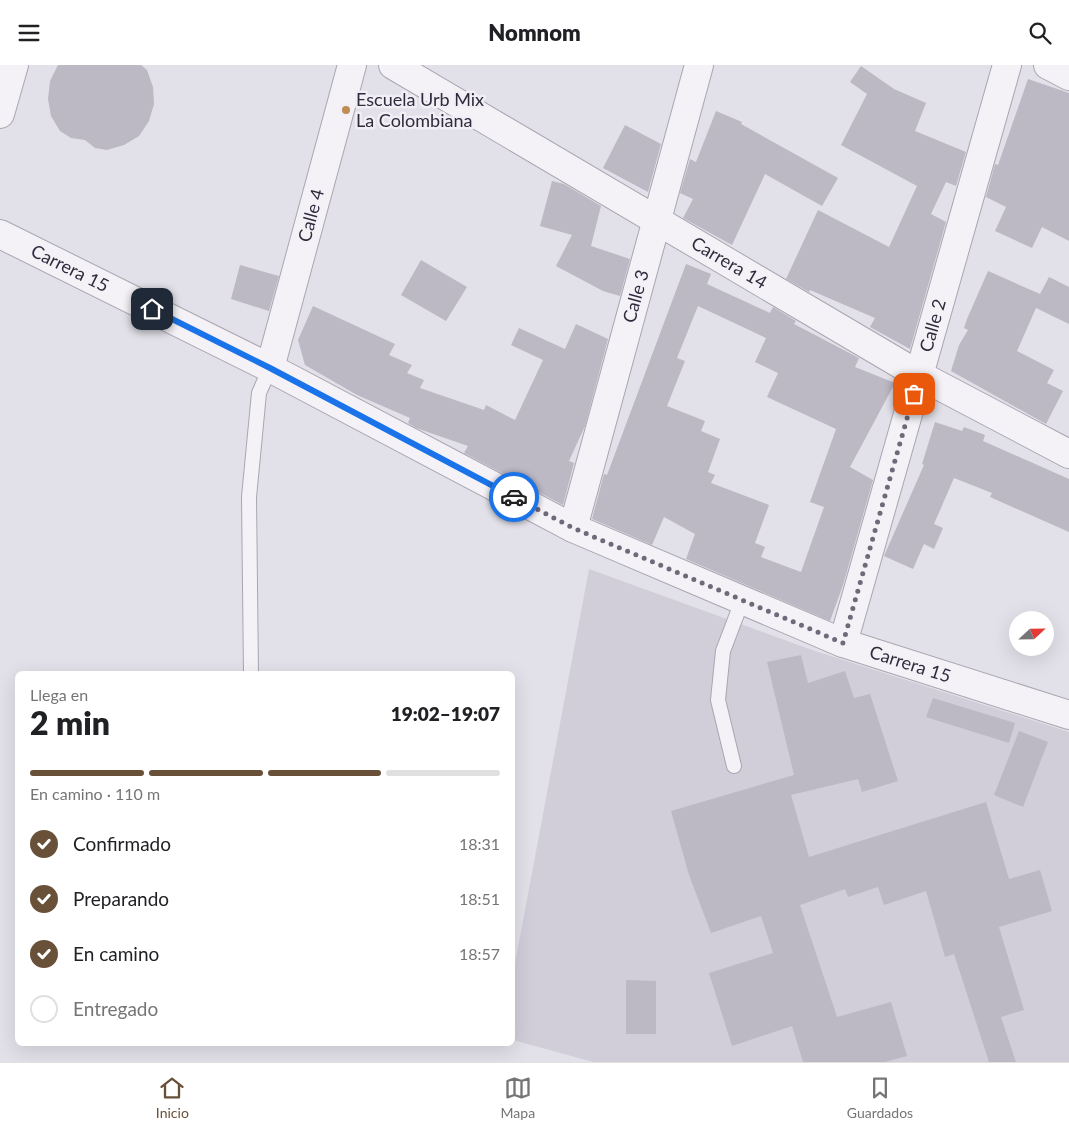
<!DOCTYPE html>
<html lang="es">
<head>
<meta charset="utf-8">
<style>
  :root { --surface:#fff; --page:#f6f6f6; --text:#202124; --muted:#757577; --line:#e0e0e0; --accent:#685138 }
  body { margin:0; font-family:Lato,sans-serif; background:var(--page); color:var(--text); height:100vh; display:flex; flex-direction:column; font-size:19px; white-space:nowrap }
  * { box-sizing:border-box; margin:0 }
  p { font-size:16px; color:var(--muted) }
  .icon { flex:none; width:28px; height:28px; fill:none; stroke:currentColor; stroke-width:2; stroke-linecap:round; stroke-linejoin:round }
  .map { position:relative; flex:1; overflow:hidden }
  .side { position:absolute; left:15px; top:606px; width:500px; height:375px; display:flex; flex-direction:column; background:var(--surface); border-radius:8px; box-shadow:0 5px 20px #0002 }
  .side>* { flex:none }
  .needle { width:32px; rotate:68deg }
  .tools { position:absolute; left:1009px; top:546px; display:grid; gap:10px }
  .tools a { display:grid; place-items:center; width:45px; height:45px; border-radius:50%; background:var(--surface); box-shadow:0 5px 20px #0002; font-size:25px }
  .pin { position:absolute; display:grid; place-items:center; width:42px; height:42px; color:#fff; margin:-21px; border-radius:10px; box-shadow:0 2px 8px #0006 }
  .courier { position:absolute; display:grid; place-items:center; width:50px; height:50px; margin:-25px; border:4px solid #1a73e8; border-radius:50%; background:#fff; color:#222; box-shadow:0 1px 6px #0007 }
  .head em { font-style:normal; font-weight:800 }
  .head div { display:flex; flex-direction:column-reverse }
  .head { display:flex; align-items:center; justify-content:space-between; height:85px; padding:0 15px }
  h1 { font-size:32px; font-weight:800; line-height:38px }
  .bar { display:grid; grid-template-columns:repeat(4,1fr); gap:8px 5px; align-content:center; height:60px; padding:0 15px }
  .bar i { height:6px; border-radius:4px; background:var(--line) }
  .bar .selected { background:var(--accent) }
  .bar p { grid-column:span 4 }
  ol { padding:0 15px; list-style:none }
  li { display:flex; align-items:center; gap:15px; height:55px }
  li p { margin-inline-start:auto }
  li .icon { padding:5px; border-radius:50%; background:var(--accent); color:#fff; stroke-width:4 }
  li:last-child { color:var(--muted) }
  li i { width:28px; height:28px; border:2px solid var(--line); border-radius:50% }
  header { display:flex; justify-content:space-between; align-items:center; height:65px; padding:0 15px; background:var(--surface); font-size:22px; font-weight:800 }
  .menu { display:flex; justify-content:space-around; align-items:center; height:70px; border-top:1px solid var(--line); background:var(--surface); font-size:14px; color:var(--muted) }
  .menu a { display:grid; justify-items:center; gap:2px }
  .menu .selected { color:var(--accent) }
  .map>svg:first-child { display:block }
  .built { fill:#d1ced9 }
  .building { fill:#bcb8c4; fill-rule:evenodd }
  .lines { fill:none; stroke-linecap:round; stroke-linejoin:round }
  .service-casing { stroke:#a9a6b2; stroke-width:16 }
  .minor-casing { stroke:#a9a6b2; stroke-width:30 }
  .service { stroke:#f4f2f6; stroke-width:14 }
  .minor { stroke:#f4f2f6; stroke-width:28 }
  .done { stroke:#6e6a7a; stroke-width:5; stroke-dasharray:0 9 }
  .route { stroke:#1a73e8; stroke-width:6 }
  .poi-dot { fill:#c18c51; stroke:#f1eff5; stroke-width:2 }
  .labels { text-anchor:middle; stroke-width:5; stroke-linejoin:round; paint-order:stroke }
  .poi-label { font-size:18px; fill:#302a3e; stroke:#f1eff5; text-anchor:start }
  .street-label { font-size:18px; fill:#302a3e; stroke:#f1eff5 }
</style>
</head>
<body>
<header><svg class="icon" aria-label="menu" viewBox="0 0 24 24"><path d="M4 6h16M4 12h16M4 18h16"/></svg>Nomnom<svg class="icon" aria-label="search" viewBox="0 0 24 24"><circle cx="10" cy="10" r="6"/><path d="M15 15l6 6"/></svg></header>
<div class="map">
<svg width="1069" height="997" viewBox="0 0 1069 997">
  <rect width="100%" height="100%" fill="#e2e0e8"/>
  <!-- built -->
  <path class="built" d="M589,504L815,586L1069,667V997H593L513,975V909Z"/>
  <!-- building -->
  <path class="building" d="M58,0H141L147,5L153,22L154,39L149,56L139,71L124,80L107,85L95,83L85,75L71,73L60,66L51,51L48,34L50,16Z
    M861,1L894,24L926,38L915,66L966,87L956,121L946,117L931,149L946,157L910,284L870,262L875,253L810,225L809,227L786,214L818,145L889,182L917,121L841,80L867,29L850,17Z
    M1028,14L1069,28V176L1042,162L1032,183L995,166L1006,142L986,132L995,99L998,100Z
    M716,46L742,57L741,59L838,113L822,141L765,109L732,180L683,153L693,134L680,128L690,94L696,97Z
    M625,60L661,79L648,127L603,103Z
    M552,116L564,119L601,141L591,181L630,194L620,231L603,226L556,201L572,170L540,161Z
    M421,195L467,222L446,256L401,230Z
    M686,199L711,209L707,219L770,248L773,242L796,256L794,259L859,293L855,302L895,318L850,402L873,415L843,520L830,556L686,494L695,469L664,452L652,480L592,454L604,409L607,410ZM698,241L766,273L755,297L778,308L767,332L836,364L810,437L824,442L801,507L761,492L765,482L755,478L769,440L711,418L715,410L708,407L720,374L701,366L705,356L667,341L685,296L677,293Z
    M240,200L279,211L269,246L231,234Z
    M988,206L1040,229L1049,212L1069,222V259L1036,243L1017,286L1054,305L1047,318L1063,326L1046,359L951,306L959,280L968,265L964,263L967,254Z
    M313,241L395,279L389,290L412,300L407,308L424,315L420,323L484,345L486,340L515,355L543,295L511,280L519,263L565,284L576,259L608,274L585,361L569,396L574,398L563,440L464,388L468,381L416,363L408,358L410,353L357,330L305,300L298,275Z
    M935,357L962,366L964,362L985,370L983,376L1069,414V467L990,432L992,428L954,413L934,459L943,463L934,484L924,479L913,504L884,491L924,400L922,399Z
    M801,590L808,618L845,606L854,633L870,629L898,716L862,727L858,714L791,730L809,792L986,737L1009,814L1040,805L1052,846L999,862L1024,945L1001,952L1016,997H989L954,889L945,892L926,826L884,840L878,822L848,832L845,824L800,840L837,952L891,937L907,991L885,997H803L792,961L732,981L709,908L773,888L761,851L711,868L689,810L671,746L794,710L767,597Z
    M933,633L1015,658L1009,678L926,652Z
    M1019,666L1048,677L1023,742L994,730Z
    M626,915L656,916V969H626Z"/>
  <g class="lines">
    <!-- service casing -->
    <g class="service-casing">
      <path id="service" d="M251,609L249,432L259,328L270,303
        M734,701L718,635L723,586L742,536"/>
    </g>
    <!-- minor casing -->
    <g class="minor-casing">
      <g id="minor">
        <path id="s1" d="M393,0L919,310L1069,389"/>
        <path d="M1048,0L1069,11"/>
        <path d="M0,49L14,0"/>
        <path id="s2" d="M0,169L270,303L573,463L843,578L1069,650"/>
        <path id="s3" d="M270,303L352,0"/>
        <path id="s4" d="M573,463L699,0"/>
        <path id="s5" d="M843,578L1007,0"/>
      </g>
    </g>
    <!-- service -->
    <use href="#service" class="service"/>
    <!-- minor -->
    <use href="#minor" class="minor"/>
  </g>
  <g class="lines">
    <!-- done -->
    <path class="done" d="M514,432L573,463L843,578L914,329"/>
    <!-- route -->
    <path class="route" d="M152,244L270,303L514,432"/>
  </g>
  <!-- markers -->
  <circle class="poi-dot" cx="346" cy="45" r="5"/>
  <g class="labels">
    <!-- poi labels -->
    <g class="poi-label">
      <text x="356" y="41">Escuela Urb Mix<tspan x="356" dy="21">La Colombiana</tspan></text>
    </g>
    <!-- street labels -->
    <g class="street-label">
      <text dy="6" stroke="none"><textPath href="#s3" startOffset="158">Calle 4</textPath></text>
      <text dy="6" stroke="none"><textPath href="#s1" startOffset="390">Carrera 14</textPath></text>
      <text dy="6" stroke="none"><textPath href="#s2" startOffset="78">Carrera 15</textPath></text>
      <text dy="6" stroke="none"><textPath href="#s4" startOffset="240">Calle 3</textPath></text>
      <text dy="6" stroke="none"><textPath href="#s5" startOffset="330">Calle 2</textPath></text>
      <text dy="6" stroke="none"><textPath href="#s2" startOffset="1008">Carrera 15</textPath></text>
    </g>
  </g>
</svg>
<div class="tools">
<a><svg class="needle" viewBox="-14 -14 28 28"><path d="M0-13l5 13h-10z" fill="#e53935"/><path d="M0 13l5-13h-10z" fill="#757577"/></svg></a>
</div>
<div class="pin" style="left:914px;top:329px;background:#ea580c"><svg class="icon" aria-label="bag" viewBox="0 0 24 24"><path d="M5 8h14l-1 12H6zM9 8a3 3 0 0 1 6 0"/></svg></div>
<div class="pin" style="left:152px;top:244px;background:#1f2937"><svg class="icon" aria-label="home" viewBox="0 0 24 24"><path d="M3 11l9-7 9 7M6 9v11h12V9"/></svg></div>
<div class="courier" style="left:514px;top:432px"><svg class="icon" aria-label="car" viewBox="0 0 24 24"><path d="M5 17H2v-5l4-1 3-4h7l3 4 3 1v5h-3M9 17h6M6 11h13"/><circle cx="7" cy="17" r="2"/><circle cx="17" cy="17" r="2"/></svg></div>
<section class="side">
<div class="head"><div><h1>2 min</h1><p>Llega en</p></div><em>19:02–19:07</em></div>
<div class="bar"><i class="selected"></i><i class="selected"></i><i class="selected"></i><i></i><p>En camino · 110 m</p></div>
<ol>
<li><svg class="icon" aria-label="check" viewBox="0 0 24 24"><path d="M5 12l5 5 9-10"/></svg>Confirmado<p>18:31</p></li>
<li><svg class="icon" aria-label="check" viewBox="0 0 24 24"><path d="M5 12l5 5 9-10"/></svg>Preparando<p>18:51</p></li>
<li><svg class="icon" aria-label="check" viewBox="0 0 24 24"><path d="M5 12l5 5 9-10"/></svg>En camino<p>18:57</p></li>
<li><i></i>Entregado</li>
</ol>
</section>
</div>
<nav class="menu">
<a class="selected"><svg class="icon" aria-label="home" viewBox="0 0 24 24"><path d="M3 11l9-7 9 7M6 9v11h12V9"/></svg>Inicio</a>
<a><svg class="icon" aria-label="map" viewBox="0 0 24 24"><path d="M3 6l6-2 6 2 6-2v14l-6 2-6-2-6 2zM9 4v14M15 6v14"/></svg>Mapa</a>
<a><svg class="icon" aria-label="saved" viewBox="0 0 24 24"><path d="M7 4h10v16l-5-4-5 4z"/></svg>Guardados</a>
</nav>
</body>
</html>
